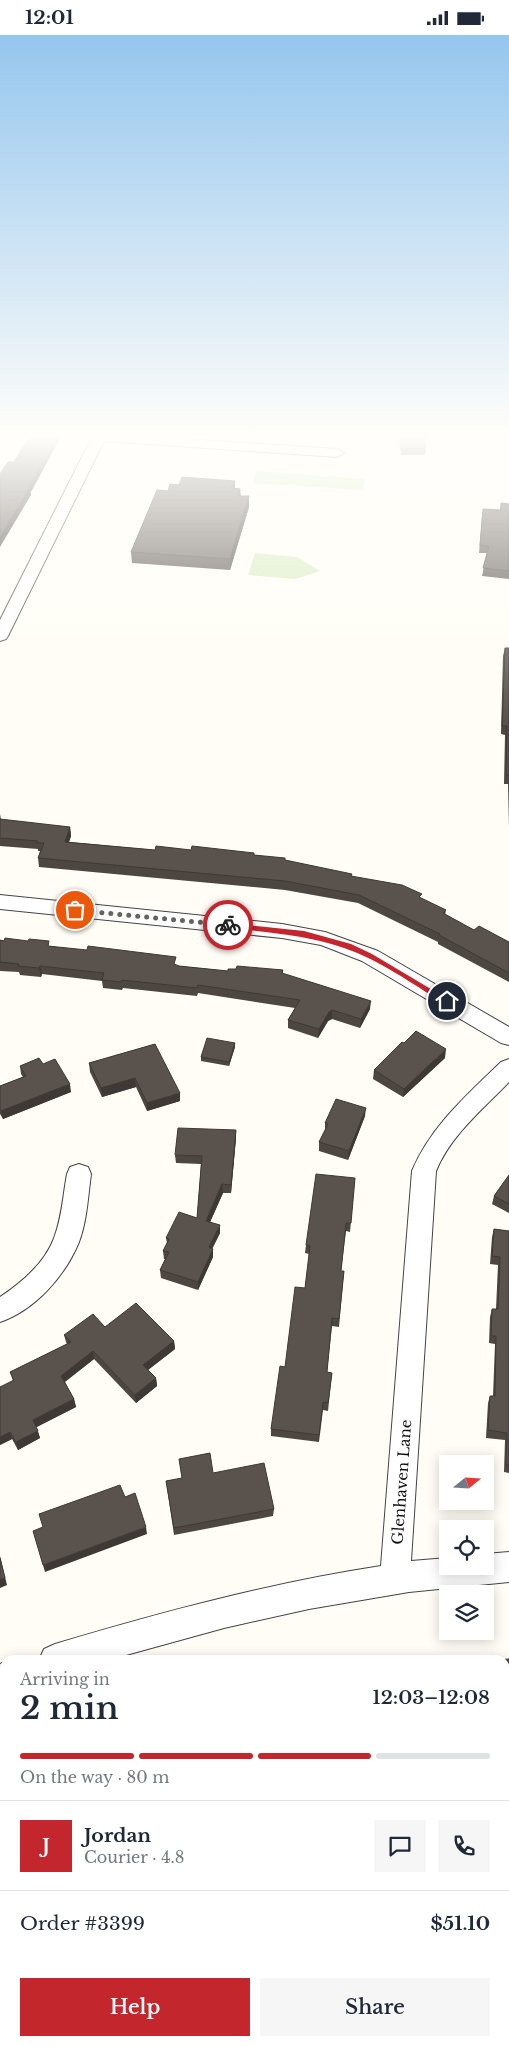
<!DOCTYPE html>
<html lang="en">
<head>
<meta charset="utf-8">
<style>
  :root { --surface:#fff; --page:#f6f6f7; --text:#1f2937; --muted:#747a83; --line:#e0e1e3; --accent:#c4262e }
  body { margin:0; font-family:"Libre Baskerville",serif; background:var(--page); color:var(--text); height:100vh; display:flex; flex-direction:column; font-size:19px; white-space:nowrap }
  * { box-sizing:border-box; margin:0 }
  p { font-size:16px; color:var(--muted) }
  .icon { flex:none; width:28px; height:28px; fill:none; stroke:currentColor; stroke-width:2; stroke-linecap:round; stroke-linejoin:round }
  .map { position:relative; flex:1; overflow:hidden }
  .side { position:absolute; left:0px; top:1620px; width:510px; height:391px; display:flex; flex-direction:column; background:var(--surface); border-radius:15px 15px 0 0; box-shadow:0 2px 12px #0003 }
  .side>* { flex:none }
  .needle { width:32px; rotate:72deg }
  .controls { position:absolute; left:439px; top:1420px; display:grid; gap:10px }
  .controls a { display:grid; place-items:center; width:55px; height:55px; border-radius:0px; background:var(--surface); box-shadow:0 2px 12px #0003; font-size:25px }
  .pin { position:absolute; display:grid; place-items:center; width:42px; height:42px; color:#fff; margin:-21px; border:2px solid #fff; border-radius:50%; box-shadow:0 1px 5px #0007 }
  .courier { position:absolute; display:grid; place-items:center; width:50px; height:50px; margin:-25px; border:4px solid #c4262e; border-radius:50%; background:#fff; color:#222; box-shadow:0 1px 6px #0007 }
  .headline em { font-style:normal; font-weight:600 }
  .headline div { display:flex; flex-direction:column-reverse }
  .headline { display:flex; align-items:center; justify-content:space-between; height:85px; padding:0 20px }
  h1 { font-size:32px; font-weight:600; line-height:38px }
  .bar { display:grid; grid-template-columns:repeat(4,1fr); gap:8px 5px; align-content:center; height:60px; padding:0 20px }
  .bar i { height:6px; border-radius:4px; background:var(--line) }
  .bar .active { background:var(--accent) }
  .bar p { grid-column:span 4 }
  .line { display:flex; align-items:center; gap:12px; padding:0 20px; border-top:1px solid var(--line) }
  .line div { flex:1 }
  .round { display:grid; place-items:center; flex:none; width:52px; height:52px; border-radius:0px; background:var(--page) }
  .button { display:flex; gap:10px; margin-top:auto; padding:10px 20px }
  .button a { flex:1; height:58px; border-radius:0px; background:var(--accent); color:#fff; font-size:20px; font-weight:600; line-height:58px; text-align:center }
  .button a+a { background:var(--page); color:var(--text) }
  .status { display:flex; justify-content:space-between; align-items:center; height:35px; padding:0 25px; background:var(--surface); direction:ltr }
  .status svg { height:14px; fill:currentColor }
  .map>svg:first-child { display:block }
  .green { fill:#d5ebbd }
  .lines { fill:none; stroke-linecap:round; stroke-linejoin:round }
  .minor-casing { stroke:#444; stroke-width:2 }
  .minor { fill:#fff; fill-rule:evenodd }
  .wall { fill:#4d4742 }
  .shaded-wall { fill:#3f3936 }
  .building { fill:#5a524d; stroke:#3f3936 }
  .route { fill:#c4262e }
  .done { stroke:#646461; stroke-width:5; stroke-dasharray:0 9 }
  .labels { text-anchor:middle; stroke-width:5; stroke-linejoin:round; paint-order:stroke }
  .near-street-label { font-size:15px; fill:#111; stroke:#fff }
</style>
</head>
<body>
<div class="status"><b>12:01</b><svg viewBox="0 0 49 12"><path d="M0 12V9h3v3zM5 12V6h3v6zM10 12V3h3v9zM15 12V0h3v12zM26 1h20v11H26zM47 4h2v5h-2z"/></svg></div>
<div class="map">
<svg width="509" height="2011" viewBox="0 0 509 2011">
  <rect width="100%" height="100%" fill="#fffdf5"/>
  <!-- green -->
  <path class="green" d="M256,436L365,444L363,455L253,448Z
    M255,518L297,522L320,536L295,544L248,540Z"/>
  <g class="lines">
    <!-- minor casing -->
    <g class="minor-casing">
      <path id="minor" d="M94,398L337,414L344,418L337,422L104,406L8,601L6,604L0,606V585Z
        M0,860L282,889L325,897L378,916L509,992V1010L501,1008L362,926L321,910L282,903L0,874Z
        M509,1024V1047C482,1075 451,1100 436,1136L411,1526L448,1523V1531H485V1519L509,1517V1547L409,1557L309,1574L224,1593L108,1625H39L44,1614L55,1609C162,1577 270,1548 381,1531L412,1136C431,1091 466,1061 501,1027Z
        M79,1129L88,1132L91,1139C88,1161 87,1186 79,1207C65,1241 35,1275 0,1287V1262C21,1248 45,1228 54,1203C62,1183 63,1160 67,1139L70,1132Z
        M5,1627V1659L0,1661V1629Z"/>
    </g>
    <!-- minor -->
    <use href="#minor" class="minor"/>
  </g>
  <!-- wall -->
  <path class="wall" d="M362,398H378L375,401Z
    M398,398H427V404H425L426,413L425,420H401Z
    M430,398H455V400Z
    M499,398H509V402L499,401Z
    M235,446V453L240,454L241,461L249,472L230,535L132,528L131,517L179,450Z
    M501,468L509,469V468V544L482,541L487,518H479L482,482L500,475Z
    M505,613H509V792L508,749H504L505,700L501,699L503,621Z
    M0,779L1,785L70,792L71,801L69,807L155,815L254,820L285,825L352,841L422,864L446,875L445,880L474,895L509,907V947L438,909V907L358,868L285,855L39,832L38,823L40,816H38V814L0,811Z
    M0,905L50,911L179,931L228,936L236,934L283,935V939L370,974L360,993L332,984L328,986L318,1003L288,993V985L295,973L198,958L197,961L123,953L122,955L103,953L102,946L42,939L41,942L20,940L19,937L0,936Z
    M235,1008V1012L229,1031L201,1026V1022Z
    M155,1009L180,1066L147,1076L136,1052L102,1062L90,1037L89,1028Z
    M445,1023L403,1062L373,1044L374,1035Z
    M43,1029L71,1057L3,1084L0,1079V1051L23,1042L21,1039L20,1031Z
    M365,1081L348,1125L319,1116V1107L325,1096V1088Z
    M236,1095V1103L231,1158H223L210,1187L220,1198L212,1214L213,1222L198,1255L161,1243L160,1235L165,1224H164L163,1216L167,1208L166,1203L197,1183L201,1129L176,1128L175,1120Z
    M509,1140V1178L492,1169L494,1161Z
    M355,1143L350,1197L346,1196L341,1236H344L339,1292L332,1291L327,1337L332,1338L328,1376L323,1375L319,1407L271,1401V1394L285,1332L305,1253L309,1219L305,1218L306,1210Z
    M494,1194L509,1196V1438L504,1437L505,1405L486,1403L488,1368L490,1361H493L495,1309L489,1308L490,1282L492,1274H496L498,1230L490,1229L492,1202Z
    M105,1292L174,1306L175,1314L148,1335L156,1343L157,1351L136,1368L94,1324L65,1347L74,1364L76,1372L36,1392L40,1403L18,1415L12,1404L0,1410L13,1346L10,1337L67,1309L66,1307L64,1300Z
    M179,1424L213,1438L274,1474L273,1481L174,1500L166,1446L182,1443Z
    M509,1624V1692H505V1625Z
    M509,1877V1977L505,1978V1878Z"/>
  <!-- shaded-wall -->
  <path class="shaded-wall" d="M59,398H63L31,457V460L0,512V502L29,452Z
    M249,461V472L230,535V524Z
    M70,792L71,801L66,815L65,807Z
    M40,931L42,939L41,942L39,933Z
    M371,966L370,974L360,993L361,984Z
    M332,975V984L328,986L318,1003L319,994L329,977Z
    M235,1008V1012L229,1031V1027Z
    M446,1014L445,1023L403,1062L404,1054Z
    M135,1043L136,1052L102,1062L101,1053Z
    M70,1049L71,1057L3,1084L1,1076Z
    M180,1058V1066L147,1076V1068Z
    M366,1073L365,1081L348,1125L349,1116Z
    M236,1095V1103L231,1158V1150Z
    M222,1149L223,1158L207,1194L206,1186Z
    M220,1190V1198L209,1220V1212Z
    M213,1214V1222L198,1255V1247Z
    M174,1306L175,1314L144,1338L143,1330Z
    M93,1316L94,1324L63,1348L61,1341Z
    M156,1343L157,1351L136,1368L135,1360Z
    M74,1364L76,1372L35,1393L33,1385Z
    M38,1396L40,1403L18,1415L16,1407Z
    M10,1397L12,1404L0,1410V1402Z
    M146,1492L147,1499L45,1537L43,1530Z
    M0,1521L7,1550L0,1553Z
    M5,1815V1820L0,1823V1817Z
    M5,1915V1918L0,1920V1917Z
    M346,2006H358L340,2011H328Z"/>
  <!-- building -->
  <path class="building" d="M32,398H59L29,452H30L0,502V439L8,427H14Z
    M400,398H424L426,413L402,412Z
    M182,442L235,446L233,453L240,454L238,461H249L230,524L131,517L157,455L168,456L170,449L179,450Z
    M501,468L509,469V536L483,533L489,511L480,510L483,474L501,475Z
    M505,613H509V741L506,740L507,691H502Z
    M0,784L70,792L65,807L155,815L156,811L191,815L192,811L254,818V820L285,823V825L352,839L351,841L402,850L422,859L419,862L446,875L443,878L474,895L479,891L509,907V938L439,900L440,899L359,860L285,846L38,823L44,808H37L38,806L0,803Z
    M5,903L28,906L29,904L49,906L48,911L87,915L88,911L176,922L174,929L179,931L228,936V934H236L237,931L283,935L282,938L371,966L361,984L332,975L329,977L319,994L288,985L300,965L198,950L197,953L122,945L121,947L102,945L104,938L40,931L39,933L18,931L19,929L0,927V905L4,906Z
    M416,996L446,1014L404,1054L374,1035L402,1007L404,1008Z
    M207,1003L235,1008L229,1027L201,1022Z
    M155,1009L180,1058L147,1068L135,1043L101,1053L89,1028Z
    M39,1023L43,1029L55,1024L70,1049L1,1076L0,1074V1051L26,1041L20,1031Z
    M336,1064L366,1073L349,1116L319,1107L328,1089L325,1088Z
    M178,1093L236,1095L231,1150L222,1149L206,1186L220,1190L209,1212L213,1214L198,1247L160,1235L169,1217L163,1216L169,1204L166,1203L179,1177L197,1183L202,1121L175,1120Z
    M316,1139L355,1143L351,1188H346L341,1236H344L339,1284L332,1283L327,1337L332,1338L328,1368L323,1367L319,1400L271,1394L280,1331L285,1332L295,1252L305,1253L310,1211L306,1210Z
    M509,1140V1169L494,1161Z
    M494,1194L509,1196V1430H506L507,1398L488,1395L490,1361H495L496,1301H491L492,1274H498L500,1222L492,1221Z
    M136,1268L174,1306L143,1330L156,1343L135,1360L93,1316L61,1341L74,1364L33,1385L38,1396L16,1407L10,1397L0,1402V1352L14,1345L10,1337L71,1307L64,1300L93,1279L105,1292Z
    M210,1418L213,1438L264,1428L274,1474L174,1493L166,1446L182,1443L179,1424Z
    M120,1450L125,1462L135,1458L146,1492L43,1530L33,1496L43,1492L39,1479Z
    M0,1523L5,1543L0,1545Z
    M509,1624V1686L505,1687V1625H497Z
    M5,1737V1815L0,1817V1739Z
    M509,1877V1974H505V1878Z
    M4,1893L5,1898V1915L0,1917V1894Z
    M98,2006H251L252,2011H97L96,2007Z
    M293,2006H346L328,2011H294Z"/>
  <!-- sky -->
  <linearGradient id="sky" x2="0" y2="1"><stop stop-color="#95c6ee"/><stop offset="0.59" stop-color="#fffefa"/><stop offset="1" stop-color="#fffefa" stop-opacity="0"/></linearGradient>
  <rect width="509" height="680" fill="url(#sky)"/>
  <!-- route -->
  <path class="route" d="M226,888L304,896L351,909L372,919L451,966L450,968H444C412,949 380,925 344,913C307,900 267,897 228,893L226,892Z"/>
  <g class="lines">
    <!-- done -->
    <path class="done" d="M75,875L228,890"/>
  </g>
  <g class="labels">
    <!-- near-street labels -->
    <g class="near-street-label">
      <text transform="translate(402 1447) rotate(-86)" y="5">Glenhaven Lane</text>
    </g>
  </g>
</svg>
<div class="controls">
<a><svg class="needle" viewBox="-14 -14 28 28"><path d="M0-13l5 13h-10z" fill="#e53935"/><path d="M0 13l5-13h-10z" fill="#747a83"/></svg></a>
<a><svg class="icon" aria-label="locate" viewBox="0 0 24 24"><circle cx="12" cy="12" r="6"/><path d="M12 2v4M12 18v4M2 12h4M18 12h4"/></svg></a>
<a><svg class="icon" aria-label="layers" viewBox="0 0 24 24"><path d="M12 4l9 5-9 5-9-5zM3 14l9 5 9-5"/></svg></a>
</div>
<div class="pin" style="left:75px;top:875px;background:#ea580c"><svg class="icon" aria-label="bag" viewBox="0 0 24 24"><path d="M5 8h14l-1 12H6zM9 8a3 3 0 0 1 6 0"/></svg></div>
<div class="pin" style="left:447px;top:966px;background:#1f2937"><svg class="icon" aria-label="home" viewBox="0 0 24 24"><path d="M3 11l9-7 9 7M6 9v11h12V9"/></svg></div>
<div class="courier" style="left:228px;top:890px"><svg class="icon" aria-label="bike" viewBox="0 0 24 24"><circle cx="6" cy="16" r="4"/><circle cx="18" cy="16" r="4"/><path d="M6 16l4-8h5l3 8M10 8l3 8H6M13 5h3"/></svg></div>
<section class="side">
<div class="headline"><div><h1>2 min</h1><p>Arriving in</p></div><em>12:03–12:08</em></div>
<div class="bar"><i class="active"></i><i class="active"></i><i class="active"></i><i></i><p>On the way · 80 m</p></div>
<div class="line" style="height:90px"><b class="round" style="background:var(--accent);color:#fff">J</b><div><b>Jordan</b><p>Courier · 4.8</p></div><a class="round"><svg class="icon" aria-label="chat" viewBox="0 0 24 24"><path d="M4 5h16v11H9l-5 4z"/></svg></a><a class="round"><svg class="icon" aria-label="phone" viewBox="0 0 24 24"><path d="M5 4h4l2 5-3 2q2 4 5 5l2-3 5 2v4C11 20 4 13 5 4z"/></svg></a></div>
<div class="line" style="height:65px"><div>Order #3399</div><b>$51.10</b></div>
<div class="button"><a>Help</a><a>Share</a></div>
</section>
</div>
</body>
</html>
